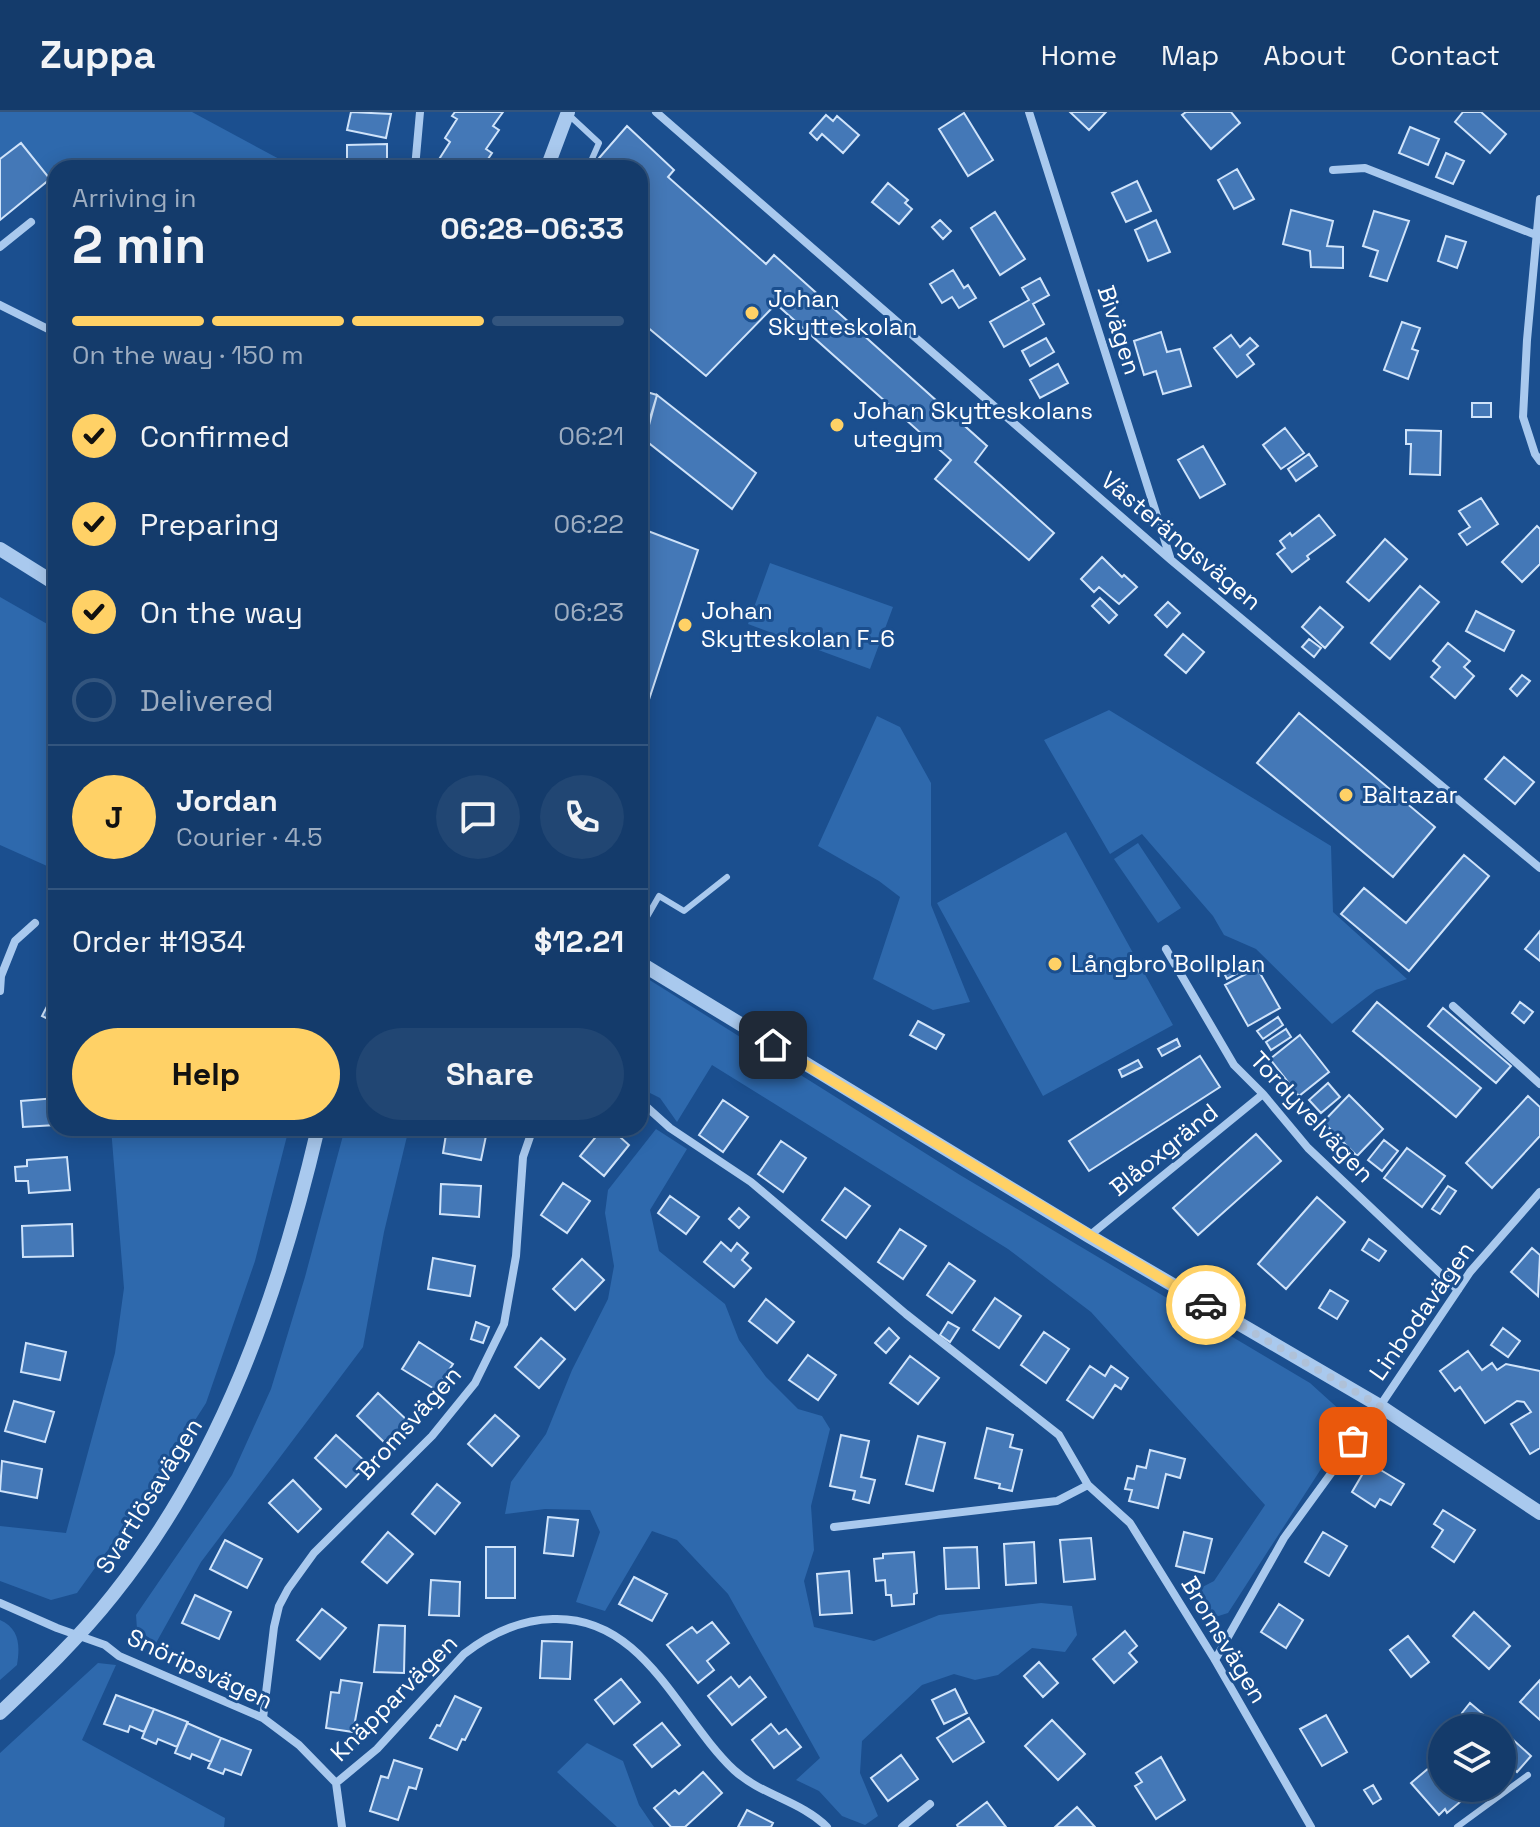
<!DOCTYPE html>
<html lang="en">
<head>
<meta charset="utf-8">
<style>
  :root { --surface:#143b6b; --page:#214673; --text:#f1f3f6; --muted:#9dadc1; --line:#33557e; --accent:#ffd166 }
  body { margin:0; font-family:"Space Grotesk",sans-serif; background:var(--page); color:var(--text); height:100vh; display:flex; flex-direction:column; font-size:30px; white-space:nowrap }
  * { box-sizing:border-box; margin:0 }
  p { font-size:26px; color:var(--muted) }
  .icon { flex:none; width:44px; height:44px; fill:none; stroke:currentColor; stroke-width:2; stroke-linecap:round; stroke-linejoin:round }
  .map { position:relative; flex:1; overflow:hidden }
  .panel { position:absolute; left:48px; top:48px; width:600px; height:976px; display:flex; flex-direction:column; background:var(--surface); border-radius:24px; box-shadow:0 4px 20px #0003,0 0 0 2px var(--line) }
  .panel>* { flex:none }
  .tools { position:absolute; left:1428px; top:1602px; display:grid; gap:16px }
  .tools a { display:grid; place-items:center; width:88px; height:88px; border-radius:50%; background:var(--surface); box-shadow:0 4px 20px #0003,0 0 0 2px var(--line); font-size:40px }
  .pin { position:absolute; display:grid; place-items:center; width:68px; height:68px; color:#fff; margin:-34px; border-radius:16px; box-shadow:0 4px 12px #0006 }
  .courier { position:absolute; display:grid; place-items:center; width:80px; height:80px; margin:-40px; border:6px solid #ffd166; border-radius:50%; background:#fff; color:#222; box-shadow:0 2px 10px #0007 }
  .head em { font-style:normal; font-weight:600 }
  .head div { display:flex; flex-direction:column-reverse }
  .head { display:flex; align-items:center; justify-content:space-between; height:136px; padding:0 24px }
  h1 { font-size:52px; font-weight:600; line-height:60px }
  .bar { display:grid; grid-template-columns:repeat(4,1fr); gap:12px 8px; align-content:center; height:96px; padding:0 24px }
  .bar i { height:10px; border-radius:6px; background:var(--line) }
  .bar .current { background:var(--accent) }
  .bar p { grid-column:span 4 }
  .line { display:flex; align-items:center; gap:20px; padding:0 24px; border-top:2px solid var(--line) }
  .line div { flex:1 }
  .round { display:grid; place-items:center; flex:none; width:84px; height:84px; border-radius:42px; background:var(--page) }
  ol { padding:0 24px; list-style:none }
  li { display:flex; align-items:center; gap:24px; height:88px }
  li p { margin-inline-start:auto }
  li .icon { padding:8px; border-radius:50%; background:var(--accent); color:#111; stroke-width:4 }
  li:last-child { color:var(--muted) }
  li i { width:44px; height:44px; border:4px solid var(--line); border-radius:50% }
  .cta { display:flex; gap:16px; margin-top:auto; padding:16px 24px }
  .cta a { flex:1; height:92px; border-radius:48px; background:var(--accent); color:#111; font-size:32px; font-weight:600; line-height:92px; text-align:center }
  .cta a+a { background:var(--page); color:var(--text) }
  header { display:flex; align-items:center; gap:48px; box-sizing:border-box; height:112px; padding:0 40px; background:var(--surface); border-bottom:2px solid var(--line) }
  header strong { font-size:38px }
  nav { display:flex; gap:44px; margin-inline-start:auto; font-size:28px }
  .map>svg:first-child { display:block }
  .green { fill:#2e69ad }
  .building { fill:#4478b7; stroke:#cfe3fa; stroke-width:2 }
  .lines { fill:none; stroke-linecap:round; stroke-linejoin:round }
  .service { stroke:#a9c9ee; stroke-width:6 }
  .minor { stroke:#a9c9ee; stroke-width:8 }
  .tertiary { stroke:#a9c9ee; stroke-width:14 }
  .done { stroke:#afc1d8; stroke-width:8; stroke-dasharray:0 14.4 }
  .route { stroke:#ffd166; stroke-width:10 }
  .poi-dot { fill:#ffd166; stroke:#1b4f8f; stroke-width:3 }
  .labels { text-anchor:middle; stroke-width:6; stroke-linejoin:round; paint-order:stroke }
  .poi-label { font-size:24px; fill:#fff; stroke:#1b4f8f; text-anchor:start }
  .street-label { font-size:24px; fill:#fff; stroke:#1b4f8f }
</style>
</head>
<body>
<header>
<strong>Zuppa</strong>
<nav><a>Home</a><a>Map</a><a>About</a><a>Contact</a></nav>
</header>
<div class="map">
<svg width="1540" height="1715" viewBox="0 0 1540 1715">
  <rect width="100%" height="100%" fill="#1b4f8f"/>
  <!-- green -->
  <path class="green" d="M0,0H192L296,56H56V69L50,67L21,31L0,47Z
    M770,451L893,495L870,557L748,512Z
    M0,485L56,517V758L0,733Z
    M1109,598L1331,734L1333,800L1407,867L1376,878L1332,912L1256,837L1224,823L1213,804L1142,722L1110,742L1044,628Z
    M877,604L900,615L931,671V793L970,890L933,898L873,867L900,785L879,769L818,734Z
    M1066,720L1173,913L1043,984L937,791Z
    M1138,731L1181,796L1158,811L1114,747Z
    M640,862L960,1063L1310,1271L1352,1309L1228,1501L1212,1506L1202,1501L1189,1482L1214,1469L1265,1393L1091,1200L1008,1137L712,953L677,1010L660,986L640,976Z
    M111,1016H289L255,1149L206,1291L146,1385L77,1481L51,1488L0,1469V1414L66,1421L115,1241L124,1176Z
    M345,1016H409L384,1120L363,1235L201,1450L156,1531L137,1517L136,1503L232,1363L271,1277L305,1165Z
    M656,1017L687,1037L650,1098L659,1139L725,1192L739,1228L766,1265L798,1297L822,1304L830,1317L811,1394L814,1438L804,1469L814,1515L874,1529L939,1503L1041,1491L1072,1494L1077,1523L1065,1540L1032,1536L998,1563L975,1568L954,1562L922,1573L862,1629L860,1661L878,1704L865,1713L842,1704L819,1679L796,1668L820,1646L728,1482L677,1428L652,1419L605,1499L576,1490L600,1420L590,1398L545,1397L505,1402L511,1370L546,1322L572,1258L608,1187L614,1154L605,1101L608,1078Z
    M0,1508C20,1517 20,1534 17,1553L0,1568Z
    M98,1551L116,1553L82,1628L225,1706L224,1715H0V1641Z
    M587,1631L623,1649L639,1693L654,1715H617L557,1660Z"/>
  <!-- building -->
  <path class="building" d="M351,0L391,2L386,26L347,18Z
    M455,0H503L493,14L499,18L486,37L492,41L482,56H443L445,53L438,49L450,30L445,26L457,7L452,4Z
    M1070,0H1106L1089,18Z
    M1186,0H1231L1240,11L1211,37L1182,3Z
    M1463,0H1481L1506,22L1490,41L1455,10Z
    M964,1L993,48L968,64L939,17Z
    M826,3L833,9L837,4L859,23L843,41L822,22L817,28L810,21Z
    M627,14L674,58L668,65L766,152L774,143L987,334L975,350L1054,421L1029,448L935,367L951,348L776,192L706,264L640,209V56H596L593,53Z
    M1410,15L1439,27L1428,53L1399,41Z
    M21,31L50,67L0,108V47Z
    M387,32V56H347V33Z
    M1446,41L1464,49L1453,72L1436,65Z
    M1237,57L1254,87L1234,97L1218,68Z
    M1137,69L1151,99L1126,110L1112,81Z
    M888,71L908,88L905,91L912,97L899,112L872,90Z
    M1291,98L1333,109L1327,134L1343,135V156L1311,155L1310,139L1283,132Z
    M1374,99L1409,109L1387,169L1370,164L1378,139L1363,134Z
    M995,100L1025,147L1000,163L971,116Z
    M940,108L951,119L943,127L932,115Z
    M1156,108L1170,140L1148,149L1135,118Z
    M1446,124L1466,130L1457,156L1438,149Z
    M953,158L964,176L968,173L976,186L959,196L952,185L942,191L930,172Z
    M1040,166L1049,183L1033,192L1044,212L1004,235L990,210L1029,188L1022,176Z
    M1402,210L1420,216L1412,237L1418,239L1408,267L1384,258Z
    M1161,220L1167,240L1180,237L1191,274L1163,282L1156,259L1144,263L1134,229Z
    M1231,223L1240,235L1250,226L1258,234L1247,243L1254,252L1237,265L1214,236Z
    M1046,226L1054,240L1030,254L1022,239Z
    M1058,252L1068,271L1040,286L1030,268Z
    M640,278L657,283L647,316L640,314Z
    M657,283L756,361L732,397L645,328Z
    M1472,291H1491V305H1472Z
    M1285,316L1304,341L1281,357L1263,333Z
    M1406,318L1441,319L1440,363L1410,362L1411,332H1406Z
    M1203,334L1225,372L1200,386L1178,348Z
    M1309,342L1317,354L1296,369L1288,357Z
    M1481,386L1498,412L1467,433L1459,422L1470,415L1459,399Z
    M1319,403L1335,423L1307,444L1309,447L1292,460L1277,442L1285,436L1280,429L1290,421L1292,424Z
    M1537,414L1540,417V452L1522,470L1502,450Z
    M640,416L698,438L640,615Z
    M1385,427L1407,447L1369,489L1347,470Z
    M1102,445L1122,465L1124,463L1137,475L1119,492L1099,475L1094,480L1081,467Z
    M1420,474L1439,490L1390,547L1371,531Z
    M1100,486L1117,503L1109,511L1092,494Z
    M1168,490L1180,501L1167,515L1155,503Z
    M1320,495L1343,515L1325,536L1302,515Z
    M1476,499L1514,519L1504,539L1466,519Z
    M1183,522L1204,540L1186,561L1165,543Z
    M1309,527L1321,536L1314,545L1302,535Z
    M1448,531L1470,549L1464,555L1474,564L1455,586L1431,565L1440,555L1433,549Z
    M1522,563L1530,569L1517,584L1510,577Z
    M1299,601L1435,715L1393,765L1257,651Z
    M1504,645L1534,670L1515,692L1485,667Z
    M1464,743L1489,764L1409,859L1341,802L1364,776L1406,811Z
    M1540,819V849L1525,837Z
    M1245,847L1249,855L1227,867L1223,859Z
    M1257,856L1280,896L1248,914L1225,873Z
    M56,877V911L42,904Z
    M1377,890L1481,976L1456,1005L1353,919Z
    M1520,890L1533,900L1524,911L1512,901Z
    M1443,896L1511,954L1496,971L1428,914Z
    M1278,905L1283,913L1263,927L1257,919Z
    M918,909L944,923L936,937L910,923Z
    M1286,917L1291,925L1271,938L1266,930Z
    M1300,923L1329,960L1299,984L1270,947Z
    M1177,927L1180,934L1162,944L1158,937Z
    M1200,944L1220,975L1089,1059L1069,1029Z
    M1138,948L1142,955L1122,965L1119,958Z
    M1328,971L1340,985L1321,1001L1309,988Z
    M1349,983L1383,1017L1357,1044L1323,1010Z
    M1528,984L1540,995V1024L1492,1076L1466,1051Z
    M56,986V1013L23,1015L21,989Z
    M723,988L748,1005L723,1040L699,1023Z
    M447,1016L487,1019L481,1048L443,1041Z
    M603,1016H610L629,1033L604,1064L580,1044Z
    M1256,1022L1281,1049L1198,1123L1173,1096Z
    M1384,1028L1398,1039L1382,1059L1368,1048Z
    M781,1029L806,1046L783,1080L758,1062Z
    M1407,1036L1445,1064L1422,1095L1384,1066Z
    M67,1045L70,1078L29,1081L28,1069H16L15,1055L27,1054V1048Z
    M563,1071L590,1089L567,1121L541,1103Z
    M441,1072L481,1074L479,1105L440,1102Z
    M1448,1074L1456,1079L1440,1102L1432,1097Z
    M845,1076L870,1094L846,1126L822,1108Z
    M670,1084L699,1105L686,1122L658,1101Z
    M1317,1085L1345,1110L1286,1177L1258,1152Z
    M739,1096L749,1105L739,1116L729,1107Z
    M72,1112L73,1144L23,1145L22,1114Z
    M900,1117L926,1134L903,1167L878,1150Z
    M1369,1127L1386,1139L1379,1149L1362,1138Z
    M721,1130L731,1139L737,1131L748,1141L742,1148L751,1156L734,1175L704,1150Z
    M1532,1136L1540,1143L1538,1184L1511,1160Z
    M433,1146L475,1154L470,1184L428,1177Z
    M582,1147L604,1168L575,1198L553,1177Z
    M949,1151L975,1169L952,1201L927,1183Z
    M1330,1178L1348,1189L1337,1207L1319,1196Z
    M995,1186L1021,1204L999,1236L973,1218Z
    M766,1187L794,1210L777,1231L749,1209Z
    M476,1210L489,1215L483,1231L471,1227Z
    M948,1210L959,1216L950,1230L940,1223Z
    M889,1216L899,1226L886,1241L875,1231Z
    M1503,1216L1520,1229L1508,1245L1491,1233Z
    M1044,1220L1069,1237L1046,1271L1021,1253Z
    M541,1226L565,1247L539,1276L515,1255Z
    M419,1230L453,1252L436,1278L402,1257Z
    M26,1231L66,1240L60,1268L21,1260Z
    M1468,1239L1482,1258L1492,1251L1497,1258L1506,1252L1540,1259V1336L1530,1342L1511,1312L1531,1300L1524,1290L1517,1289L1485,1311L1460,1275L1455,1279L1440,1259Z
    M808,1243L836,1263L818,1288L789,1268Z
    M910,1244L939,1266L918,1292L890,1271Z
    M1090,1254L1105,1264L1111,1254L1128,1266L1121,1277L1115,1273L1093,1306L1067,1288Z
    M378,1281L409,1310L387,1333L357,1304Z
    M14,1289L54,1300L45,1330L5,1319Z
    M495,1303L519,1324L492,1354L468,1332Z
    M987,1316L1013,1323L1010,1335L1022,1338L1012,1379L999,1376L1000,1372L975,1366Z
    M336,1323L368,1352L346,1375L315,1346Z
    M841,1323L869,1329L861,1365L875,1368L869,1391L853,1387L855,1379L830,1374Z
    M918,1324L945,1331L933,1379L906,1372Z
    M1150,1338L1185,1347L1180,1366L1166,1362L1158,1396L1129,1389L1132,1378L1125,1377L1128,1366L1134,1367L1137,1354L1146,1356Z
    M2,1349L42,1357L37,1386L0,1379Z
    M1369,1351L1404,1372L1391,1393L1380,1387L1375,1395L1352,1380Z
    M293,1368L321,1397L298,1420L269,1391Z
    M437,1372L460,1391L435,1422L412,1402Z
    M1443,1398L1475,1418L1454,1450L1432,1435L1443,1418L1434,1412Z
    M548,1405L578,1408L573,1444L544,1441Z
    M388,1420L413,1442L387,1471L362,1450Z
    M1184,1420L1212,1427L1204,1461L1176,1454Z
    M1323,1420L1347,1434L1329,1464L1305,1450Z
    M1091,1426L1095,1467L1064,1470L1060,1428Z
    M225,1428L262,1447L247,1476L210,1457Z
    M1034,1430L1036,1471L1006,1473L1004,1432Z
    M486,1435H515V1486H486Z
    M977,1435L979,1476L946,1477L944,1436Z
    M914,1440L917,1481L914,1482V1492L892,1494L891,1483H886L885,1468L876,1469L874,1447L883,1446V1442Z
    M849,1459L852,1501L820,1503L817,1462Z
    M634,1465L667,1482L652,1509L619,1492Z
    M431,1468L460,1470L459,1504L429,1503Z
    M195,1483L231,1500L219,1527L182,1511Z
    M1279,1492L1303,1508L1286,1536L1261,1520Z
    M322,1497L346,1516L320,1547L297,1528Z
    M1474,1500L1510,1534L1489,1557L1453,1524Z
    M712,1510L729,1531L707,1549L714,1558L698,1571L667,1533L692,1515L697,1521Z
    M379,1513L405,1514L404,1561L374,1560Z
    M1125,1519L1137,1534L1129,1541L1137,1550L1114,1571L1093,1547Z
    M1408,1524L1429,1550L1411,1565L1390,1538Z
    M542,1529L572,1530L570,1567L540,1566Z
    M1039,1550L1058,1571L1043,1585L1024,1564Z
    M731,1565L739,1575L750,1565L766,1585L732,1613L708,1584Z
    M621,1567L640,1590L614,1612L595,1588Z
    M341,1568L362,1571L353,1620L326,1616L331,1580L339,1581Z
    M1540,1568V1608L1520,1590Z
    M955,1577L967,1601L944,1612L932,1588Z
    M116,1583L154,1597L144,1620L130,1614L128,1620L104,1612Z
    M455,1584L481,1596L465,1628L462,1627L457,1638L430,1626L437,1613L440,1614Z
    M1470,1591L1489,1607L1481,1616L1462,1601Z
    M154,1597L188,1610L177,1635L158,1627L156,1632L142,1626Z
    M1326,1603L1347,1640L1322,1654L1300,1617Z
    M969,1606L984,1630L953,1650L937,1626Z
    M1052,1608L1085,1642L1058,1668L1025,1634Z
    M187,1611L221,1626L211,1650L192,1642L190,1647L175,1641Z
    M662,1611L680,1633L652,1655L634,1633Z
    M771,1612L779,1622L786,1617L801,1635L774,1656L752,1628Z
    M1510,1625L1531,1644L1517,1660L1502,1646V1634Z
    M221,1626L251,1638L241,1663L225,1657L223,1662L208,1656Z
    M901,1643L918,1667L888,1689L871,1666Z
    M1161,1645L1185,1688L1156,1707L1135,1674L1142,1670L1136,1661Z
    M1442,1645V1676H1470L1463,1682L1466,1685L1447,1701L1445,1697L1439,1703L1411,1671Z
    M394,1648L422,1657L416,1677L409,1675L398,1708L370,1699L381,1664L388,1666Z
    M703,1660L722,1681L685,1715H671L654,1696L675,1678L679,1682Z
    M1373,1673L1381,1687L1373,1692L1364,1678Z
    M987,1690L1006,1715H958L957,1713Z
    M1077,1695L1095,1715H1055Z
    M747,1698L773,1711L771,1715H738Z"/>
  <g class="lines">
    <!-- service -->
    <path class="service" d="M570,4L599,31L588,56
      M640,817L659,784L684,799L727,765
      M1457,1715L1528,1663"/>
    <!-- minor -->
    <path class="minor" d="M656,0L1171,448L1540,756
      M1029,0L1170,445
      M415,56L420,0
      M1333,58L1365,56L1536,123
      M1540,87L1527,228L1523,305L1535,342L1540,349
      M0,135L31,110
      M0,193L56,221
      M1166,837L1234,953L1263,982L1308,1036L1458,1178
      M0,879L1,864L15,829L35,811
      M1453,894L1540,972
      M640,989L670,1016L751,1070L906,1202L1059,1323L1088,1373L1130,1411L1215,1548L1311,1715
      M1089,1124L1263,982
      M834,1415L1057,1389L1088,1373
      M0,1491L57,1516L105,1533L119,1544L263,1606L299,1633L336,1671L342,1715
      M1215,1548L1284,1426L1380,1294L1470,1160L1540,1080
      M263,1606L274,1515L279,1494L288,1477L314,1441L432,1324L475,1271L504,1212L516,1144L523,1045L533,1016
      M336,1671L377,1637L464,1542C491,1521 519,1508 553,1507C644,1504 678,1605 734,1658C761,1683 801,1689 827,1715
      M902,1715L930,1692"/>
    <!-- tertiary -->
    <path class="tertiary" d="M547,56L568,0
      M0,437L56,472
      M640,851L1089,1124L1380,1294L1540,1401
      M0,1601C39,1564 79,1526 113,1483C221,1348 279,1183 318,1016"/>
  </g>
  <g class="lines">
    <!-- done -->
    <path class="done" d="M1206,1193L1380,1294L1353,1329"/>
    <!-- route -->
    <path class="route" d="M773,933L1206,1193"/>
  </g>
  <!-- markers -->
  <g class="poi-dot">
    <circle cx="752" cy="201" r="8"/>
    <circle cx="837" cy="313" r="8"/>
    <circle cx="685" cy="513" r="8"/>
    <circle cx="1346" cy="683" r="8"/>
    <circle cx="1055" cy="852" r="8"/>
  </g>
  <g class="labels">
    <!-- poi labels -->
    <g class="poi-label">
      <text x="768" y="195">Johan<tspan x="768" dy="28">Skytteskolan</tspan></text>
      <text x="853" y="307">Johan Skytteskolans<tspan x="853" dy="28">utegym</tspan></text>
      <text x="701" y="507">Johan<tspan x="701" dy="28">Skytteskolan F-6</tspan></text>
      <text x="1362" y="691">Baltazar</text>
      <text x="1071" y="860">Långbro Bollplan</text>
    </g>
    <!-- street labels -->
    <g class="street-label">
      <text transform="translate(1119 218) rotate(72)" y="8">Bivägen</text>
      <text transform="translate(1181 429) rotate(40)" y="8">Västerängsvägen</text>
      <text transform="translate(1312 1005) rotate(47)" y="8">Tordyvelvägen</text>
      <text transform="translate(1164 1038) rotate(-39)" y="8">Blåoxgränd</text>
      <text transform="translate(1422 1199) rotate(-55)" y="8">Linbodavägen</text>
      <text transform="translate(409 1311) rotate(-48)" y="8">Bromsvägen</text>
      <text transform="translate(149 1384) rotate(-58)" y="8">Svartlösavägen</text>
      <text transform="translate(1224 1528) rotate(59)" y="8">Bromsvägen</text>
      <text transform="translate(200 1557) rotate(25)" y="8">Snöripsvägen</text>
      <text transform="translate(394 1586) rotate(-45)" y="8">Knäpparvägen</text>
    </g>
  </g>
</svg>
<div class="tools">
<a><svg class="icon" aria-label="layers" viewBox="0 0 24 24"><path d="M12 4l9 5-9 5-9-5zM3 14l9 5 9-5"/></svg></a>
</div>
<div class="pin" style="left:1353px;top:1329px;background:#ea580c"><svg class="icon" aria-label="bag" viewBox="0 0 24 24"><path d="M5 8h14l-1 12H6zM9 8a3 3 0 0 1 6 0"/></svg></div>
<div class="pin" style="left:773px;top:933px;background:#1f2937"><svg class="icon" aria-label="home" viewBox="0 0 24 24"><path d="M3 11l9-7 9 7M6 9v11h12V9"/></svg></div>
<div class="courier" style="left:1206px;top:1193px"><svg class="icon" aria-label="car" viewBox="0 0 24 24"><path d="M5 17H2v-5l4-1 3-4h7l3 4 3 1v5h-3M9 17h6M6 11h13"/><circle cx="7" cy="17" r="2"/><circle cx="17" cy="17" r="2"/></svg></div>
<section class="panel">
<div class="head"><div><h1>2 min</h1><p>Arriving in</p></div><em>06:28–06:33</em></div>
<div class="bar"><i class="current"></i><i class="current"></i><i class="current"></i><i></i><p>On the way · 150 m</p></div>
<ol>
<li><svg class="icon" aria-label="check" viewBox="0 0 24 24"><path d="M5 12l5 5 9-10"/></svg>Confirmed<p>06:21</p></li>
<li><svg class="icon" aria-label="check" viewBox="0 0 24 24"><path d="M5 12l5 5 9-10"/></svg>Preparing<p>06:22</p></li>
<li><svg class="icon" aria-label="check" viewBox="0 0 24 24"><path d="M5 12l5 5 9-10"/></svg>On the way<p>06:23</p></li>
<li><i></i>Delivered</li>
</ol>
<div class="line" style="height:144px"><b class="round" style="background:var(--accent);color:#111">J</b><div><b>Jordan</b><p>Courier · 4.5</p></div><a class="round"><svg class="icon" aria-label="chat" viewBox="0 0 24 24"><path d="M4 5h16v11H9l-5 4z"/></svg></a><a class="round"><svg class="icon" aria-label="phone" viewBox="0 0 24 24"><path d="M5 4h4l2 5-3 2q2 4 5 5l2-3 5 2v4C11 20 4 13 5 4z"/></svg></a></div>
<div class="line" style="height:104px"><div>Order #1934</div><b>$12.21</b></div>
<div class="cta"><a>Help</a><a>Share</a></div>
</section>
</div>
</body>
</html>
